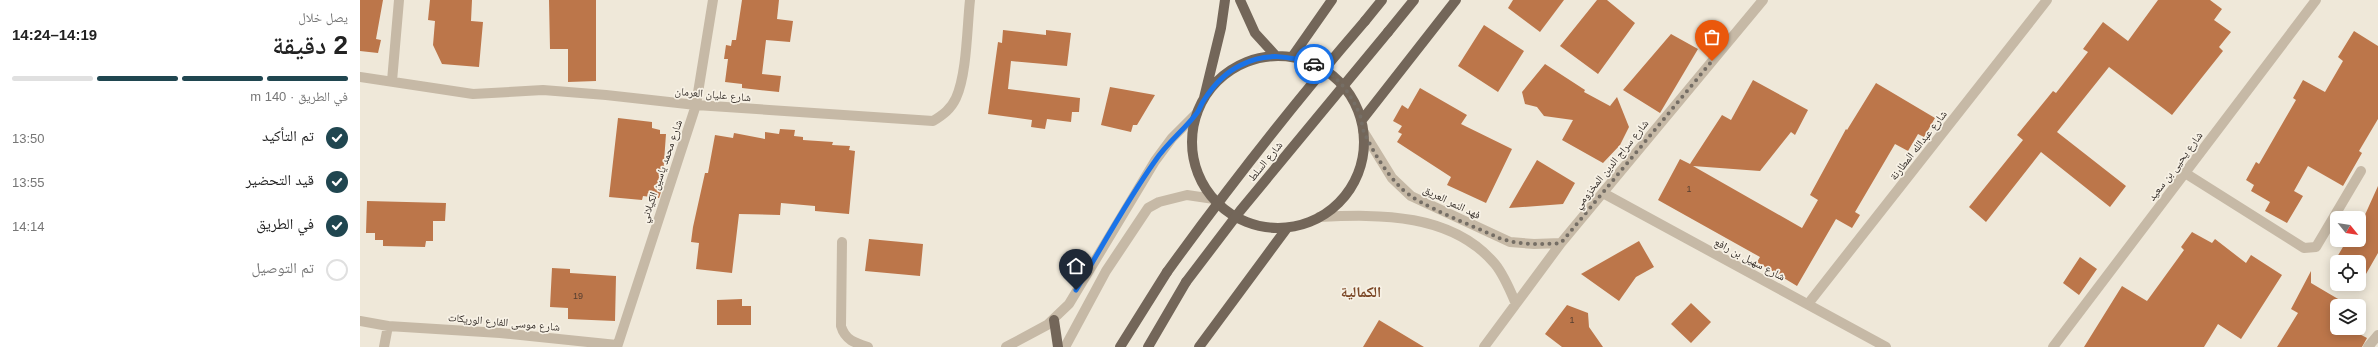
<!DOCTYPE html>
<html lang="ar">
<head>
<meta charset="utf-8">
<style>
  :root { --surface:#fff; --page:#f2f2f2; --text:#222; --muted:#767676; --line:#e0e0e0; --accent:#204650 }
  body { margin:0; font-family:Helvetica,"Noto Naskh Arabic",sans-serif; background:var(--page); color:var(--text); direction:rtl; height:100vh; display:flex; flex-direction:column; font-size:15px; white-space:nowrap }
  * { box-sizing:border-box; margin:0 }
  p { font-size:13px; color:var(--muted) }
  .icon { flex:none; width:22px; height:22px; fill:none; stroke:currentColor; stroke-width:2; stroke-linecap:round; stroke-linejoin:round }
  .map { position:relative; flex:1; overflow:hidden; direction:ltr }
  .panel { display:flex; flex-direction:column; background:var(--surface); width:360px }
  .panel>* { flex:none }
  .needle { width:26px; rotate:120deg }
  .buttons { position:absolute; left:1970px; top:211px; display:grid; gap:8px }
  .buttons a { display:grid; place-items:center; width:36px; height:36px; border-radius:6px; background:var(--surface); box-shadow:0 2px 10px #0003; font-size:20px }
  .pin { position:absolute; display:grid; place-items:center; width:34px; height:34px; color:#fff; margin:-41px -17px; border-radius:50% 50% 50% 0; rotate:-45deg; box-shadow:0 0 4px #0007 }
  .pin .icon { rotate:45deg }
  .courier { position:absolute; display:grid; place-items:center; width:40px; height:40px; margin:-20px; border:3px solid #1a73e8; border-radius:50%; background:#fff; color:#222; box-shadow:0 1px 5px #0007 }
  .summary em { font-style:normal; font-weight:600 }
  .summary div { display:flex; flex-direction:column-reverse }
  .summary { display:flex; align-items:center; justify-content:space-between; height:68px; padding:0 12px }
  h1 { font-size:26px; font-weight:600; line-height:30px }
  .bar { display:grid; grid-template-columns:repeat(4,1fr); gap:6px 4px; align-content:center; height:48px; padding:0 12px }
  .bar i { height:5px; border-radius:3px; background:var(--line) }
  .bar .selected { background:var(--accent) }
  .bar p { grid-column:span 4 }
  ol { padding:0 12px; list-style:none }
  li { display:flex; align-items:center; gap:12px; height:44px }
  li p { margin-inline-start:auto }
  li .icon { padding:4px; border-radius:50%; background:var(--accent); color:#fff; stroke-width:4 }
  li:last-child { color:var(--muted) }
  li i { width:22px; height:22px; border:2px solid var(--line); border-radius:50% }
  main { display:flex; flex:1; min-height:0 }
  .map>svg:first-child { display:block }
  .building { fill:#bc764a }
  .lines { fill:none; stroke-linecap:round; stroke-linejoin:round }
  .minor { stroke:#c6b9a6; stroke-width:10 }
  .major { stroke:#736659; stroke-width:10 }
  .major-bridge { stroke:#736659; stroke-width:10 }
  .done { stroke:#756e65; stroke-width:4; stroke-dasharray:0 7.2 }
  .route { stroke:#1a73e8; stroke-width:5 }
  .labels { text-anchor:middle; stroke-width:3.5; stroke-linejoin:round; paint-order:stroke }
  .number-label { font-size:9px; fill:#553e30 }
  .street-label { font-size:11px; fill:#332c27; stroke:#f7f1e5 }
  .district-label { font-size:15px; font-weight:bold; fill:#7b4726; stroke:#f7f1e5 }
</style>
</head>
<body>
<main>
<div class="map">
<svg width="2018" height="347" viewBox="0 0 2018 347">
  <rect width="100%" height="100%" fill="#efe8d9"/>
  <!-- building -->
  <path class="building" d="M0,0H23L16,39L21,40L18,53L0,51Z
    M70,0H112L111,21L123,22L119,67L82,64L73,45L75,21L68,20Z
    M189,0H236V81L208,82V49H190Z
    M382,0H419L417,19L433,21L430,42L406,40L402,74L421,76L419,92L382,88V84L365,82L368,59H364L366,45L371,46L372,40H376Z
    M1153,0H1204L1180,32L1148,8Z
    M1237,0H1247L1275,23L1238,74L1200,46Z
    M1798,0H1850L1862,9L1854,20L1871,32L1859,47L1863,51L1812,115L1749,67L1697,132L1766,186L1750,207L1681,152L1626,222L1609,207L1663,140L1657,135L1693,91L1696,93L1728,52L1723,49L1743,22L1768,41Z
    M1124,25L1164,51L1138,92L1098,66Z
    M643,30L686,35V30L711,33L707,66L651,61L648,89L720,98L719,112H712L711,122L687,119L685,129L671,127L672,120L628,114L638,42L642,43Z
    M1994,31L2018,46V119L1999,151L2002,153L1983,186L1948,166L1934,191L1943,196L1927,223L1905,211L1910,202L1891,191L1894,185L1886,180L1896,162L1899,164L1936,100L1933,98L1943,80L1965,92L1983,61L1978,57Z
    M1311,34L1338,49L1300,113L1263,90Z
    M1185,64L1225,90L1224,92L1250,106L1257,97L1269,127L1260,145L1243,163L1202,140L1213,120L1184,116L1177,107L1165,104L1162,92Z
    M1393,80L1448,110L1435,135L1431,132L1400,171L1333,166L1442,228L1458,200L1450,195L1486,129L1487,130L1516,83L1575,118L1564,137L1558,134L1548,151L1535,144L1495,212L1500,215L1492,228L1476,219L1437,286L1397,262L1400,257L1298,200L1320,159L1330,164L1362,115L1371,120Z
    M750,87L795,95L777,125H773L771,132L741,125Z
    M1060,88L1107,115L1101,124L1152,149L1126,203L1087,185L1091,177L1037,142L1042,134L1038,132L1042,126L1033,121L1042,105L1048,109Z
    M258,118L292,122V128L300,130V134H306L302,189L299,198L283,196L282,200L249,197Z
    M420,129L435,130L434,136L443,137V140L473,142L472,145L490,146L489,150L495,151L489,214L455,211V206L421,203L420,215L379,214L372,273L336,269L339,243L331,242L333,227L345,173H348L355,135L373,138L374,133L405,139V132L419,134Z
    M1177,160L1215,183L1203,204L1149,208Z
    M2018,186V253L2002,281L1999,279V262H1977V266L1973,264L1987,240H1999V228Z
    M7,201L86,203L85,221H73V241H66L65,247L23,246V240H15V233H6Z
    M1832,232L1852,243L1855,239L1886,263L1891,255L1922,275L1881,339L1858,324L1844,347H1724L1762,286L1787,301L1824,250L1821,247Z
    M509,239L563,244L560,276L505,271Z
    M1279,241L1294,267L1276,277L1259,301L1221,274Z
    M1720,257L1737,269L1719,295L1703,283Z
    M192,268L210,269V273L256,276L255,321L208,319V308L190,307Z
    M1951,271V283L1990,306H1977V328H1988L2007,338L2002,347H1917L1938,313L1931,309Z
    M382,299V306H391V325H357V300Z
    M1331,303L1351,322L1331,343L1311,324Z
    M1207,305L1228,313L1229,327L1243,347H1202L1185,334Z
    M1019,320L1064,347H1003Z"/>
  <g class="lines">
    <!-- minor -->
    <path class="minor" d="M0,77L113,94L183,90L246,95L336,105L573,121C583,115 591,109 596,98C607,74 607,27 610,0
      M32,81L39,0
      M1003,131L1032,178L1051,196L1150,242L1174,244L1201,243
      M1825,173L1944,248L1956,247L2001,171
      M1243,193L1526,347
      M959,217C1020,214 1092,213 1135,264C1144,275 1150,290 1156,304
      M482,242L481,326C485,340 495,343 508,347
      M1448,304L1687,0
      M0,321L28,326L140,333L257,345
      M24,347L28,326
      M257,347L336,105L353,0
      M646,347L687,325L709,304L795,161L812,138L837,113
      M705,347L746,271L788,208L799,202L827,195L854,199
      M1124,347L1201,243L1403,0
      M1693,347L1956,0
      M2008,347L2018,335"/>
    <!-- major -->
    <path class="major" d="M880,0L895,33L916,56
      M1005,21L1022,0
      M1028,32L1054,0
      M832 142a86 86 0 1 1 172 0a86 86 0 1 1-172 0Z
      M932,57L972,0
      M844,98L861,28L865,0
      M1002,120L1096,0
      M694,320L698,347
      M760,347L807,272
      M788,347L826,282
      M839,347L927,228"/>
    <!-- major-bridge -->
    <path class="major-bridge" d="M807,272C870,185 935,102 1005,21
      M826,282L880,211L1028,32"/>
  </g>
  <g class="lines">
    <!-- done -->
    <path class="done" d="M954,64C977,74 992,94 1001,118C1002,122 1002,128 1004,132C1013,152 1026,173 1041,188C1057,205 1116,227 1139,238C1159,245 1180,245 1201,243L1352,61"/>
    <!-- route -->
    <path class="route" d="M716,290C742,247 766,202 795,161C807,143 824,130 837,113C840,109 841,104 844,100C853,86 866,72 881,65C906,52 929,56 954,64"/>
  </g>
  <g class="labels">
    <!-- number labels -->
    <g class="number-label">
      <text x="1329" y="192">1</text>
      <text x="218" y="299">19</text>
      <text x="1212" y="323">1</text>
    </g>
    <!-- street labels -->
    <g class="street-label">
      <text transform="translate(353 94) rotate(5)" y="4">شارع عليان العرمان</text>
      <text transform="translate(1558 145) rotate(-52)" y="4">شارع عبدالله المطارنة</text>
      <text transform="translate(905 161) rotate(-51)" y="4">شارع السلط</text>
      <text transform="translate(1251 164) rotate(-51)" y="4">شارع سراج الدين المخزومي</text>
      <text transform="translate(1815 166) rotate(-53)" y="4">شارع يحيى بن سعيد</text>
      <text transform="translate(301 171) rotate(-71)" y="4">شارع محمد ياسين الكيلاني</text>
      <text transform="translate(1092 202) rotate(26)" y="4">فهد النمر العريق</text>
      <text transform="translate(1390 259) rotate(28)" y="4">شارع سهيل بن رافع</text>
      <text transform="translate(144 322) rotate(5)" y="4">شارع موسى الفارع الوريكات</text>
    </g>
    <!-- district labels -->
    <g class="district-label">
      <text x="1001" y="297">الكمالية</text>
    </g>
  </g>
</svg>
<div class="buttons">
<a><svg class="needle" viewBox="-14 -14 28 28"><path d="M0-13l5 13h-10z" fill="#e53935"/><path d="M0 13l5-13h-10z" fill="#767676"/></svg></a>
<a><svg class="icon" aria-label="locate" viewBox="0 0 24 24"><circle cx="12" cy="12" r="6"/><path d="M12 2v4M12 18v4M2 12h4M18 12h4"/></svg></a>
<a><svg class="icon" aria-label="layers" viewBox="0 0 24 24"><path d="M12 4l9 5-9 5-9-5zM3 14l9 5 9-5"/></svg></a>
</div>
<div class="pin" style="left:1352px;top:61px;background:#ea580c"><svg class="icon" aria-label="bag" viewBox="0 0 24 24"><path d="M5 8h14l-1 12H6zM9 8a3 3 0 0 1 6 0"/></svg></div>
<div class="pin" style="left:716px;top:290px;background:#1f2937"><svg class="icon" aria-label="home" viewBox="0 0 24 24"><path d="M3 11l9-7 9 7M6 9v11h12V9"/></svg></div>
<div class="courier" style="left:954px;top:64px"><svg class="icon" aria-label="car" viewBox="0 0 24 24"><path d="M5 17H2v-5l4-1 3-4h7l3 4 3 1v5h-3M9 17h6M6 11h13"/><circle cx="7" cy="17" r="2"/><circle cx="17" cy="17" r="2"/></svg></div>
</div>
<section class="panel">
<div class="summary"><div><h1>2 دقيقة</h1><p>يصل خلال</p></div><em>14:19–14:24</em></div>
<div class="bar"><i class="selected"></i><i class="selected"></i><i class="selected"></i><i></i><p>في الطريق · 140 m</p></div>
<ol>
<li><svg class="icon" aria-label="check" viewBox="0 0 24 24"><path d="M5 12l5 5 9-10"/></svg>تم التأكيد<p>13:50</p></li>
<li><svg class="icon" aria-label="check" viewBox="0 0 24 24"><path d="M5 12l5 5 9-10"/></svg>قيد التحضير<p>13:55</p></li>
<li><svg class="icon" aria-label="check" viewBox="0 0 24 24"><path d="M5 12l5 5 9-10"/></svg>في الطريق<p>14:14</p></li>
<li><i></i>تم التوصيل</li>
</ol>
</section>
</main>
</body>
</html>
